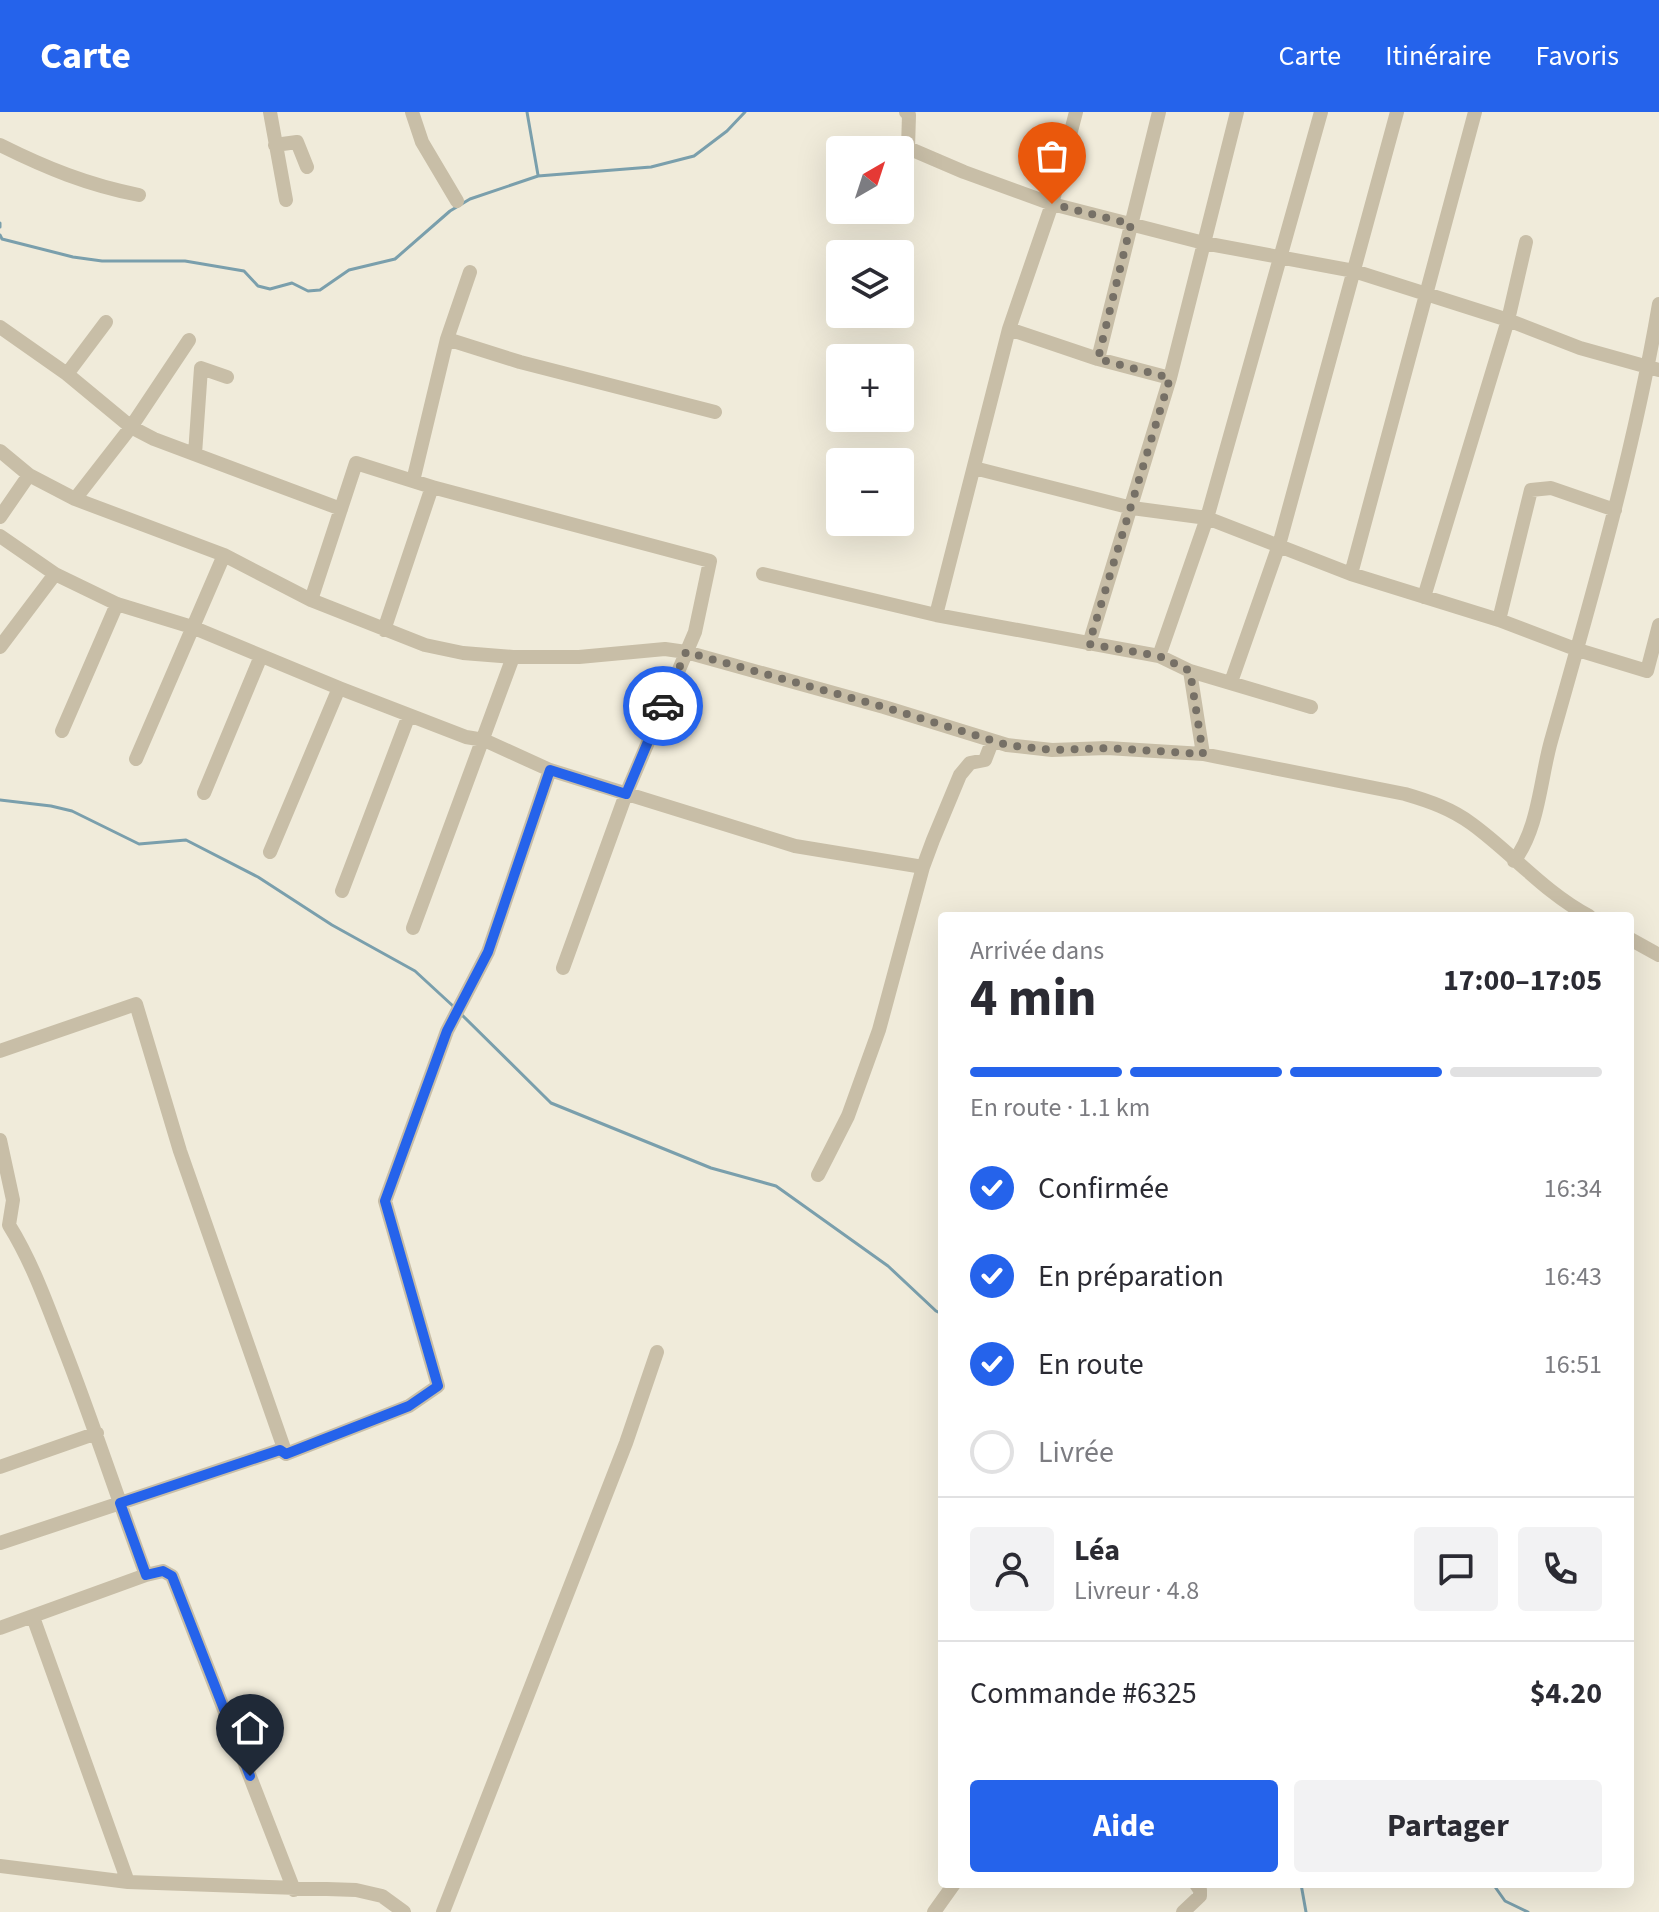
<!DOCTYPE html>
<html lang="fr">
<head>
<meta charset="utf-8">
<style>
  :root { --surface:#fff; --page:#f2f2f3; --text:#2b2b33; --muted:#7c7c81; --line:#e1e1e2; --accent:#2563eb }
  body { margin:0; font-family:"Source Sans 3",sans-serif; background:var(--page); color:var(--text); height:100vh; display:flex; flex-direction:column; font-size:30px; white-space:nowrap }
  * { box-sizing:border-box; margin:0 }
  p { font-size:26px; color:var(--muted) }
  .icon { flex:none; width:44px; height:44px; fill:none; stroke:currentColor; stroke-width:2; stroke-linecap:round; stroke-linejoin:round }
  .map { position:relative; flex:1; overflow:hidden }
  .sheet { position:absolute; left:938px; top:800px; width:696px; height:976px; display:flex; flex-direction:column; background:var(--surface); border-radius:8px; box-shadow:0 8px 32px #0002 }
  .sheet>* { flex:none }
  .needle { width:52px; rotate:39deg }
  .fabs { position:absolute; left:826px; top:24px; display:grid; gap:16px }
  .fabs a { display:grid; place-items:center; width:88px; height:88px; border-radius:8px; background:var(--surface); box-shadow:0 8px 32px #0002; font-size:40px }
  .pin { position:absolute; display:grid; place-items:center; width:68px; height:68px; color:#fff; margin:-82px -34px; border-radius:50% 50% 50% 0; rotate:-45deg; box-shadow:0 0 8px #0007 }
  .pin .icon { rotate:45deg }
  .courier { position:absolute; display:grid; place-items:center; width:80px; height:80px; margin:-40px; border:6px solid #2563eb; border-radius:50%; background:#fff; color:#222; box-shadow:0 2px 10px #0007 }
  .summary em { font-style:normal; font-weight:700 }
  .summary div { display:flex; flex-direction:column-reverse }
  .summary { display:flex; align-items:center; justify-content:space-between; height:136px; padding:0 32px }
  h1 { font-size:52px; font-weight:700; line-height:60px }
  .bar { display:grid; grid-template-columns:repeat(4,1fr); gap:12px 8px; align-content:center; height:96px; padding:0 32px }
  .bar i { height:10px; border-radius:6px; background:var(--line) }
  .bar .selected { background:var(--accent) }
  .bar p { grid-column:span 4 }
  .line { display:flex; align-items:center; gap:20px; padding:0 32px; border-top:2px solid var(--line) }
  .line div { flex:1 }
  .round { display:grid; place-items:center; flex:none; width:84px; height:84px; border-radius:8px; background:var(--page) }
  ol { padding:0 32px; list-style:none }
  li { display:flex; align-items:center; gap:24px; height:88px }
  li p { margin-inline-start:auto }
  li .icon { padding:8px; border-radius:50%; background:var(--accent); color:#fff; stroke-width:4 }
  li:last-child { color:var(--muted) }
  li i { width:44px; height:44px; border:4px solid var(--line); border-radius:50% }
  .button { display:flex; gap:16px; margin-top:auto; padding:16px 32px }
  .button a { flex:1; height:92px; border-radius:8px; background:var(--accent); color:#fff; font-size:32px; font-weight:700; line-height:92px; text-align:center }
  .button a+a { background:var(--page); color:var(--text) }
  header { display:flex; align-items:center; gap:48px; box-sizing:border-box; height:112px; padding:0 40px; background:var(--accent); color:#fff }
  header strong { font-size:38px }
  nav { display:flex; gap:44px; margin-inline-start:auto; font-size:28px }
  .map>svg:first-child { display:block }
  .lines { fill:none; stroke-linecap:round; stroke-linejoin:round }
  .stream { stroke:#7a9fac; stroke-width:3 }
  .minor { stroke:#c8bea7; stroke-width:14 }
  .done { stroke:#767066; stroke-width:8; stroke-dasharray:0 14.4 }
  .route { stroke:#2563eb; stroke-width:10 }
</style>
</head>
<body>
<header>
<strong>Carte</strong>
<nav><a>Carte</a><a>Itinéraire</a><a>Favoris</a></nav>
</header>
<div class="map">
<svg width="1659" height="1800" viewBox="0 0 1659 1800">
  <rect width="100%" height="100%" fill="#f0ebda"/>
  <g class="lines">
    <!-- stream -->
    <path class="stream" d="M527,0L538,63
      M0,111V115
      M0,123L2,127L73,145L102,149H185L244,159L258,174L270,177L292,171L308,179L320,178L349,158L395,147L450,99L470,87L538,64L651,55L694,44L727,19L745,0
      M0,688L51,694L72,699L139,732L186,728L258,765L332,813L415,859L453,894
      M461,902L551,991L711,1056L776,1074L888,1154L936,1199L942,1202
      M1301,1772L1306,1800
      M1493,1772L1505,1789L1528,1800"/>
    <!-- minor -->
    <path class="minor" d="M270,0L286,88
      M412,0L422,30L457,89
      M906,0L909,3L908,36L964,60L1052,92L1204,131L1354,159L1508,208L1580,236L1659,258
      M0,33C46,56 88,73 139,83
      M275,33L297,30L307,55
      M0,215L67,262L131,315L154,327L341,397
      M1009,217L1098,247L1170,266
      M447,227L520,250L715,300
      M1098,247L1159,0
      M67,262L106,210
      M0,339L29,363L75,387L224,443L311,488L425,533L463,541L513,545H579L665,537L686,540L884,595L1007,633L1052,638L1107,636L1203,642L1405,682C1429,689 1452,697 1472,712C1513,742 1544,780 1589,804
      M195,342L201,256L227,265
      M974,356L1132,396L1207,406L1351,462L1499,508L1578,538L1647,559L1659,513
      M413,369L447,227L470,160
      M75,387L131,315L189,228
      M0,405L29,363
      M0,424L55,462L117,492L192,515L339,576L466,625L484,628L550,658L795,734L923,755
      M763,462L936,503L1159,544L1190,559L1311,595
      M1351,462L1475,0
      M1424,485L1508,208L1526,130
      M311,488L356,351L432,375L710,449L695,520L626,682L563,856
      M936,503L1009,217L1052,92L1076,0
      M1499,508L1531,378L1551,376L1615,398
      M384,518L432,375
      M1089,532L1170,266L1237,0
      M0,535L55,462
      M1159,544L1207,406L1321,0
      M1190,559L1203,642
      M1231,570L1279,433L1397,0
      M62,619L117,492
      M136,647L224,443
      M204,681L261,544
      M270,740L339,576
      M1514,749C1539,716 1540,668 1551,629C1592,484 1634,340 1659,192
      M342,779L409,603
      M413,816L513,545
      M1630,827L1659,843
      M0,939L136,892L180,1039L286,1342
      M0,1028L13,1088L9,1113C32,1150 46,1190 62,1231C92,1307 117,1385 146,1463L163,1459L172,1464L294,1778
      M818,1063L848,1004L879,918L923,755L933,728L960,663L970,651L985,648L992,630
      M0,1355L97,1321
      M0,1431L280,1338L286,1342L409,1294L438,1274L385,1089L447,919L488,840L550,658
      M33,1505L128,1770
      M0,1516L146,1463
      M0,1754L128,1770L356,1778L382,1784L404,1800
      M443,1800L626,1331L657,1240
      M934,1800L954,1772
      M1183,1800L1200,1784V1778L1196,1772"/>
  </g>
  <g class="lines">
    <!-- done -->
    <path class="done" d="M663,594L686,540L884,595L1007,633L1052,638L1107,636L1203,642L1190,559L1159,544L1089,532L1170,266L1098,247L1131,112L1052,92"/>
    <!-- route -->
    <path class="route" d="M250,1664L172,1464L163,1459L146,1463L120,1391L280,1338L286,1342L409,1294L438,1274L385,1089L447,919L488,840L550,658L626,682L663,594"/>
  </g>
</svg>
<div class="fabs">
<a><svg class="needle" viewBox="-14 -14 28 28"><path d="M0-13l5 13h-10z" fill="#e53935"/><path d="M0 13l5-13h-10z" fill="#7c7c81"/></svg></a>
<a><svg class="icon" aria-label="layers" viewBox="0 0 24 24"><path d="M12 4l9 5-9 5-9-5zM3 14l9 5 9-5"/></svg></a>
<a>+</a>
<a>−</a>
</div>
<div class="pin" style="left:1052px;top:92px;background:#ea580c"><svg class="icon" aria-label="bag" viewBox="0 0 24 24"><path d="M5 8h14l-1 12H6zM9 8a3 3 0 0 1 6 0"/></svg></div>
<div class="pin" style="left:250px;top:1664px;background:#1f2937"><svg class="icon" aria-label="home" viewBox="0 0 24 24"><path d="M3 11l9-7 9 7M6 9v11h12V9"/></svg></div>
<div class="courier" style="left:663px;top:594px"><svg class="icon" aria-label="car" viewBox="0 0 24 24"><path d="M5 17H2v-5l4-1 3-4h7l3 4 3 1v5h-3M9 17h6M6 11h13"/><circle cx="7" cy="17" r="2"/><circle cx="17" cy="17" r="2"/></svg></div>
<section class="sheet">
<div class="summary"><div><h1>4 min</h1><p>Arrivée dans</p></div><em>17:00–17:05</em></div>
<div class="bar"><i class="selected"></i><i class="selected"></i><i class="selected"></i><i></i><p>En route · 1.1 km</p></div>
<ol>
<li><svg class="icon" aria-label="check" viewBox="0 0 24 24"><path d="M5 12l5 5 9-10"/></svg>Confirmée<p>16:34</p></li>
<li><svg class="icon" aria-label="check" viewBox="0 0 24 24"><path d="M5 12l5 5 9-10"/></svg>En préparation<p>16:43</p></li>
<li><svg class="icon" aria-label="check" viewBox="0 0 24 24"><path d="M5 12l5 5 9-10"/></svg>En route<p>16:51</p></li>
<li><i></i>Livrée</li>
</ol>
<div class="line" style="height:144px"><a class="round"><svg class="icon" aria-label="person" viewBox="0 0 24 24"><circle cx="12" cy="8" r="4"/><path d="M4 21q1-7 8-7t8 7"/></svg></a><div><b>Léa</b><p>Livreur · 4.8</p></div><a class="round"><svg class="icon" aria-label="chat" viewBox="0 0 24 24"><path d="M4 5h16v11H9l-5 4z"/></svg></a><a class="round"><svg class="icon" aria-label="phone" viewBox="0 0 24 24"><path d="M5 4h4l2 5-3 2q2 4 5 5l2-3 5 2v4C11 20 4 13 5 4z"/></svg></a></div>
<div class="line" style="height:104px"><div>Commande #6325</div><b>$4.20</b></div>
<div class="button"><a>Aide</a><a>Partager</a></div>
</section>
</div>
</body>
</html>
